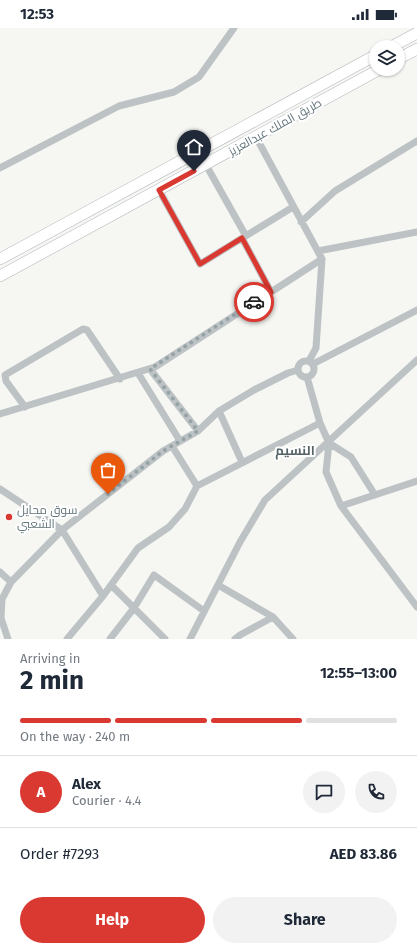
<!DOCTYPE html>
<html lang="en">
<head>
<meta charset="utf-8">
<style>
  :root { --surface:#fff; --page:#f2f2f3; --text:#1f2937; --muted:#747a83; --line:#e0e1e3; --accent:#d93930 }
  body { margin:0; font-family:"Fira Sans",Cairo,sans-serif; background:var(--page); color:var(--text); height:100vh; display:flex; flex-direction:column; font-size:15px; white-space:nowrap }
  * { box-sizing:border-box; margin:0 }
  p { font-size:13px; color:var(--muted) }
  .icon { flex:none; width:22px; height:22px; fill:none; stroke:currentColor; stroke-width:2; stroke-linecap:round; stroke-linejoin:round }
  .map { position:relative; height:611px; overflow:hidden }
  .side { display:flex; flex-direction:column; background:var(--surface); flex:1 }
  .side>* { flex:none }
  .controls { position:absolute; left:369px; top:12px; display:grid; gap:8px }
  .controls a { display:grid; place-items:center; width:36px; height:36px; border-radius:50%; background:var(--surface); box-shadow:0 1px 3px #0004; font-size:20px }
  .pin { position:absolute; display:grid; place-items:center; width:34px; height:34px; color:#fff; margin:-41px -17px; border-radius:50% 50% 50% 0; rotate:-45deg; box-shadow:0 0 4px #0007 }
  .pin .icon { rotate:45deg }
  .courier { position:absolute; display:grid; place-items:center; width:40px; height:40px; margin:-20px; border:3px solid #d93930; border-radius:50%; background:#fff; color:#222; box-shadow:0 1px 5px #0007 }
  .head em { font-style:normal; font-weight:700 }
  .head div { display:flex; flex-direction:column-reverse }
  .head { display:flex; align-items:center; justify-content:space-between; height:68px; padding:0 20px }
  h1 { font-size:26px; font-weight:700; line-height:30px }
  .bar { display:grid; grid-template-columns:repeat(4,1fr); gap:6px 4px; align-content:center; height:48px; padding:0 20px }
  .bar i { height:5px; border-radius:3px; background:var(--line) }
  .bar .selected { background:var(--accent) }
  .bar p { grid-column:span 4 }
  .line { display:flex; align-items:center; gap:10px; padding:0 20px; border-top:1px solid var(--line) }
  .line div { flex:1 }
  .round { display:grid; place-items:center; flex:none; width:42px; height:42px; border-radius:21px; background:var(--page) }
  .action { display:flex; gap:8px; margin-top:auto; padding:8px 20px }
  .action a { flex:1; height:46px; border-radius:24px; background:var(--accent); color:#fff; font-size:16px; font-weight:700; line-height:46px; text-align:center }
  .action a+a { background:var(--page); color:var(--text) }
  .status { display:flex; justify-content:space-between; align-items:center; height:28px; padding:0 20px; background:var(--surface); direction:ltr }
  .status svg { height:11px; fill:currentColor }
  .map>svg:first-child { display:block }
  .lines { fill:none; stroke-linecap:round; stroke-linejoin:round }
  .primary-casing { stroke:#b1b7b9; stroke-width:12 }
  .minor { stroke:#bdc3c5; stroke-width:7 }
  .primary { stroke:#fff; stroke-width:11 }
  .done { stroke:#96a3a6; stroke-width:4; stroke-dasharray:0 7.2 }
  .route { stroke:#d93930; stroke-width:5 }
  .poi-dot { fill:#d93930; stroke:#fff; stroke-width:1.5 }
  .labels { text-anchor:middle; stroke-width:4; stroke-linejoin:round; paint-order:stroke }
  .street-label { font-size:12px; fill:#63767c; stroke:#fff }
  .poi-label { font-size:12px; fill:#63767c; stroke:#fff; text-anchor:start }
  .neighbourhood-label { font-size:13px; font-weight:bold; fill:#546368; stroke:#fff }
</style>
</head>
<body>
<div class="status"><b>12:53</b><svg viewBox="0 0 49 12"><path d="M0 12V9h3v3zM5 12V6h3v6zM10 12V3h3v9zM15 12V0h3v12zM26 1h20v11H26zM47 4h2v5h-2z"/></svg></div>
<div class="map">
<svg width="417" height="611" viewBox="0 0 417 611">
  <rect width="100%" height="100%" fill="#f6f6f3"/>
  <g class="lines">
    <!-- primary casing -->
    <g class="primary-casing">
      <path id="primary" d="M391,19L417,5
        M398,31L417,21
        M0,231L376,27
        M0,248L380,41"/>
    </g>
    <!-- minor -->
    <path class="minor" d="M256,109L322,231L316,320L309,333
      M206,137L246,208
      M0,140L119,78L174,64L199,49L234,0
      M159,162L200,236L293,179
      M301,194L335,163L417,113
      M242,210L271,264
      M318,223L417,204
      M298 341a8 8 0 1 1 16 0a8 8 0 1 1-16 0Z
      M313,336L417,282
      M150,341L198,403
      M138,345L180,413
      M307,349L320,395L329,415L326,444L341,478L417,579
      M25,379L6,353L5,347L83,301L87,302L120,351
      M219,383L242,434
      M0,386L155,339L322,231
      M329,415L351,429L375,467
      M172,418L197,458L320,395
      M0,461L62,502L103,568L67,611
      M341,478L417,453
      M0,544L11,554
      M218,557L273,589L293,611
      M112,558L165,611
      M103,568L138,520L169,499L185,481L197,458
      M8,611L1,590L2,571L11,554L62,502L163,423L198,403L219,383L254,362L288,345L298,342
      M110,611L134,580L154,547L204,583
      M190,611L240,514L265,472L417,332
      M235,611L240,607L273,589"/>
    <!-- primary -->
    <use href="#primary" class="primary"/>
  </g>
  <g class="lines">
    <!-- done -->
    <path class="done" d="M108,466L163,423L198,403L150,341L254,274"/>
    <!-- route -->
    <path class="route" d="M194,143L159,162L200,236L242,210L271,264L254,274"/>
  </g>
  <!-- markers -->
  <circle class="poi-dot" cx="9" cy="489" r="4"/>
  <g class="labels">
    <!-- street labels -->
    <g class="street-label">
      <text transform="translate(275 99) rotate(-29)" y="4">طريق الملك عبدالعزيز</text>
    </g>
    <!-- poi labels -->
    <g class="poi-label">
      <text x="17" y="486">سوق محايل<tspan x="17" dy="14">الشعبي</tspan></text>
    </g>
    <!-- neighbourhood labels -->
    <g class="neighbourhood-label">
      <text x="295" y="427">النسيم</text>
    </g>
  </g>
</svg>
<div class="controls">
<a><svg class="icon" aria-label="layers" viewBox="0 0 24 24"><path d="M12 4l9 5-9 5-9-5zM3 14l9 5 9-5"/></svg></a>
</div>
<div class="pin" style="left:108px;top:466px;background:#ea580c"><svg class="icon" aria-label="bag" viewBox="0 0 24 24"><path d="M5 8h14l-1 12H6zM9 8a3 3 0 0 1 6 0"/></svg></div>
<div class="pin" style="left:194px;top:143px;background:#1f2937"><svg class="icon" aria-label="home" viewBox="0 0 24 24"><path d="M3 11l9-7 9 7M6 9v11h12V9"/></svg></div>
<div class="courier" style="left:254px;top:274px"><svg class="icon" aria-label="car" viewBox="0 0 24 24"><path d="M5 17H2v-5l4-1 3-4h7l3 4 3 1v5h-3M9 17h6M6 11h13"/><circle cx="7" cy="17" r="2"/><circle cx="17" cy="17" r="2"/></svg></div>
</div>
<section class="side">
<div class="head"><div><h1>2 min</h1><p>Arriving in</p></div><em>12:55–13:00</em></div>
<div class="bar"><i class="selected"></i><i class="selected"></i><i class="selected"></i><i></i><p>On the way · 240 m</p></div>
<div class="line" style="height:72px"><b class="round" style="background:var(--accent);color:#fff">A</b><div><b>Alex</b><p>Courier · 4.4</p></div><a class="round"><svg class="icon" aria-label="chat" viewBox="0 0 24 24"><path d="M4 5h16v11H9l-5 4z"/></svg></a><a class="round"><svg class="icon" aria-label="phone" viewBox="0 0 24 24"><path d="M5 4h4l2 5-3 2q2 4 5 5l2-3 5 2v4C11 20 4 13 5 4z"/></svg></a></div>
<div class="line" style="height:52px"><div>Order #7293</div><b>AED 83.86</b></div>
<div class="action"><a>Help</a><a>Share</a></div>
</section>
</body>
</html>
